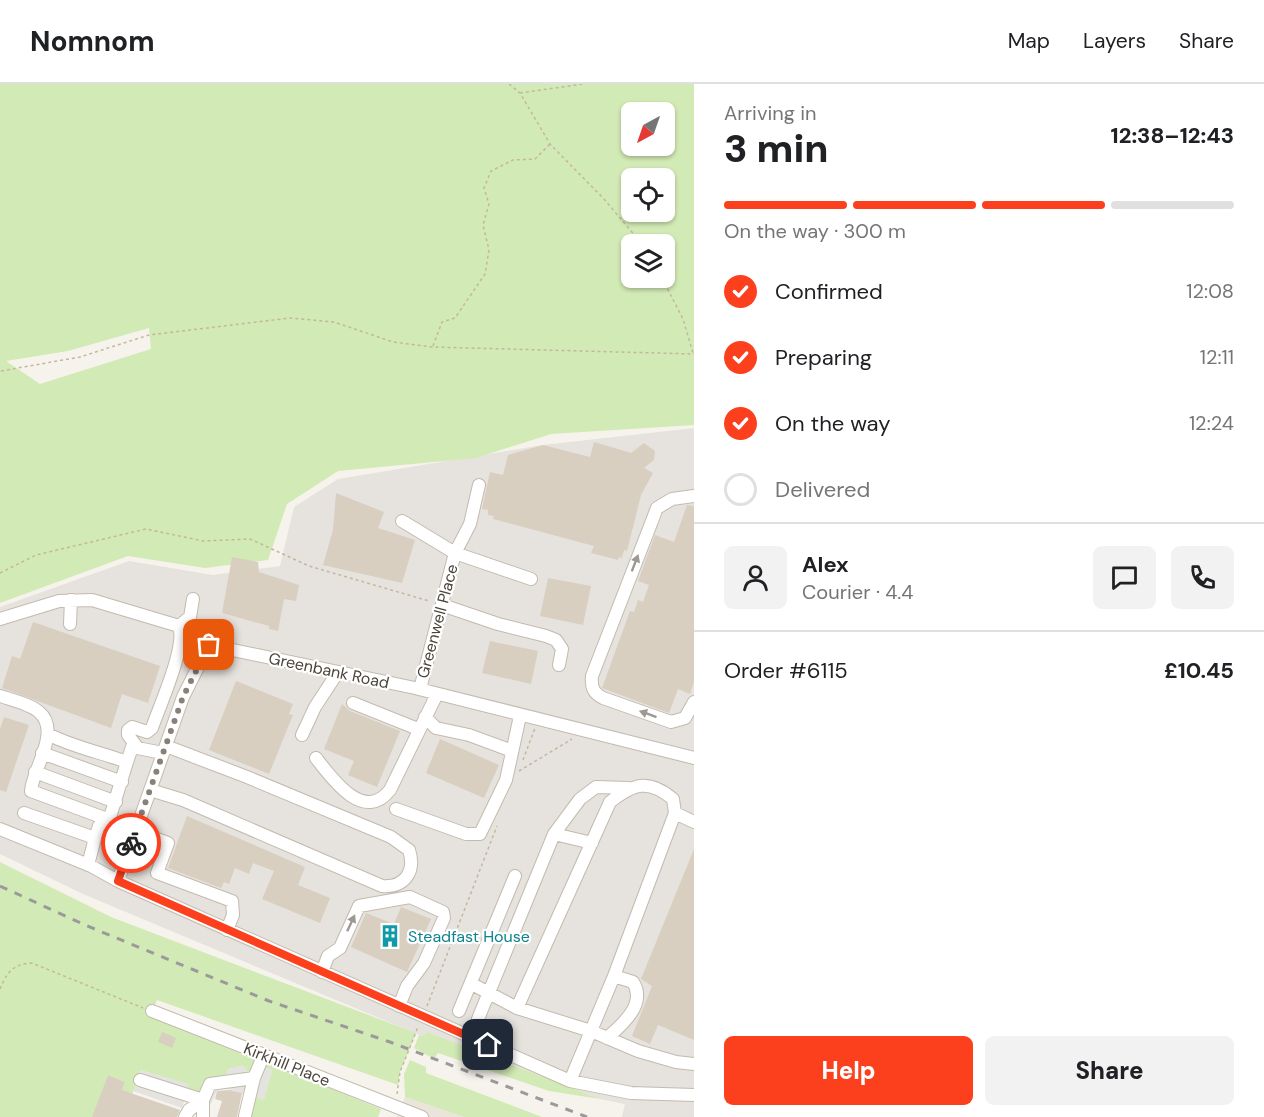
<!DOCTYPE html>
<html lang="en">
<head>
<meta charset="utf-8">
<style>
  :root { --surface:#fff; --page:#f2f2f2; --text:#202124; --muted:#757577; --line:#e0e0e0; --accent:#fc3f1d }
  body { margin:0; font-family:"DM Sans",sans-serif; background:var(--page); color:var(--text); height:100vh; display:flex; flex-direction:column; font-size:22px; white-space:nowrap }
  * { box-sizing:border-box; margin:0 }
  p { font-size:20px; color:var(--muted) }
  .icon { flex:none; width:33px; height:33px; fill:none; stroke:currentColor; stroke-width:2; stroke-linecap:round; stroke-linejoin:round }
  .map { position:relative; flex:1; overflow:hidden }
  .side { display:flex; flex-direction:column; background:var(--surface); width:570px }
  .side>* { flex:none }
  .needle { width:39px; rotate:220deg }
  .controls { position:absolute; left:621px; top:18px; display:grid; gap:12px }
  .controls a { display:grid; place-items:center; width:54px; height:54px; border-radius:9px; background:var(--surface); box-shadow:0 2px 4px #0004; font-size:30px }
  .pin { position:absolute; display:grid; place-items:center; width:51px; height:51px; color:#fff; margin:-26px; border-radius:12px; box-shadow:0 3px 9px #0006 }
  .courier { position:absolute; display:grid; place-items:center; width:60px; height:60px; margin:-30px; border:4px solid #fc3f1d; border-radius:50%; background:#fff; color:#222; box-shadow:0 2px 8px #0007 }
  .summary em { font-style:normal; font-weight:800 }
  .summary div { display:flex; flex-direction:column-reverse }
  .summary { display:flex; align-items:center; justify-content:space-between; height:102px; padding:0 30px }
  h1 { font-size:39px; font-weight:800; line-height:45px }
  .bar { display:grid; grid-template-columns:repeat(4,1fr); gap:9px 6px; align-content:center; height:72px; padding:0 30px }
  .bar i { height:8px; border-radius:4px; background:var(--line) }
  .bar .active { background:var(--accent) }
  .bar p { grid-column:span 4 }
  .line { display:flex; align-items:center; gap:15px; padding:0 30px; border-top:2px solid var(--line) }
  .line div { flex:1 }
  .round { display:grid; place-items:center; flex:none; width:63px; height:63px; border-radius:9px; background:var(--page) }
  ol { padding:0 30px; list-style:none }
  li { display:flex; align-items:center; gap:18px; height:66px }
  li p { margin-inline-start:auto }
  li .icon { padding:6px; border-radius:50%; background:var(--accent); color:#fff; stroke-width:4 }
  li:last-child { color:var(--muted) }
  li i { width:33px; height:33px; border:3px solid var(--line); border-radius:50% }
  .button { display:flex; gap:12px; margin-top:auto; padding:12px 30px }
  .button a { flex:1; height:69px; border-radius:9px; background:var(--accent); color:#fff; font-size:24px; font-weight:800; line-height:69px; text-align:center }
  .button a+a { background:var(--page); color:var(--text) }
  header { display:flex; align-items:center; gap:36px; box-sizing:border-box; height:84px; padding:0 30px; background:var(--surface); border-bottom:2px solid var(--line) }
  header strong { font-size:28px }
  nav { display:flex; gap:33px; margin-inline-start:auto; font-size:21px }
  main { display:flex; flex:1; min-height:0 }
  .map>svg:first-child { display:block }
  .residential { fill:#eae5da }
  .industrial { fill:#e6e2dd }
  .green { fill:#d2eab5; fill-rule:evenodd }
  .parking { fill:#e5e3e0 }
  .building { fill:#d8cfc1 }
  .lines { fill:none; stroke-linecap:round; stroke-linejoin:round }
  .minor-casing { stroke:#c2bbae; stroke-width:14 }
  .path { stroke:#c4b79f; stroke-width:1.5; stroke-dasharray:3 3; stroke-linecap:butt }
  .minor { stroke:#fff; stroke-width:12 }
  .rail { stroke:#9a9a9a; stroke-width:3; stroke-dasharray:8 8; stroke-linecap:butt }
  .oneway { fill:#9c9892 }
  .done { stroke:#878178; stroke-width:6; stroke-dasharray:0 10.8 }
  .route { stroke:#fc3f1d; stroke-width:8 }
  .labels { text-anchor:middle; stroke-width:4.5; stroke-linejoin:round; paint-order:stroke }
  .street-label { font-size:16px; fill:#4b4439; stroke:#fff }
  .culture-label { font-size:16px; fill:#0d838f; stroke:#fff; text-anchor:start }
</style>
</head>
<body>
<header>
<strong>Nomnom</strong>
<nav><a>Map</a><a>Layers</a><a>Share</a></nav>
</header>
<main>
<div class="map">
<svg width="694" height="1033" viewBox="0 0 694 1033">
  <rect width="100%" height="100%" fill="#f6f3ec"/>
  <!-- residential -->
  <path class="residential" d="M405,1013L464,1033H397Z"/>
  <!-- industrial -->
  <path class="industrial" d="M694,344V1033H622L625,1020L600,1015L428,948L422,952L83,810L0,770V523L129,477L213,491L280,482L294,423L338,395L543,361Z"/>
  <!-- green -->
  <path class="green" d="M0,0H694V341L551,350L476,374L338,387L287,420L268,476L205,484L128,472L0,519ZM632,28H664V62H632ZM632,94H664V128H632ZM632,160H664V194H632ZM149,244L151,265L40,300L6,277L68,267Z
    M0,778L111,833L416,949L400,988L398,1001L157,916L151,931L259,975L249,990L236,984L228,985L226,994L199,1010L141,986L124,1033H111L125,998L108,991L93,1033H0Z
    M428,948L600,1015L549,1007L438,969L434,975L414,964L419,951L422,952Z
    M410,976L426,983V989L542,1033H464L405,1013L404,990Z
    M266,978L381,1025L378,1033H250L255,1013L264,1015L272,986L264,983Z"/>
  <!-- parking -->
  <path class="parking" d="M243,981L249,990L264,983L272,986L264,1016L219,1002L211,1020L185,1015L182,1024L133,1007L141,986L189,1000L187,1008L198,1010L204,997L225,994L228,985Z"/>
  <!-- building -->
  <path class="building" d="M594,358L631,369L644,359L655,367L654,376L644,384L653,389L641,411L627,467L624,466L622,474L619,473L618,476L591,469L594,462L493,435L494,432L488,431V426L482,425L490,388L503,391L508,371L543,361L590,373Z
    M336,409L384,428L378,444L415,456L402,499L323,481L333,446Z
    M687,421L694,422V598L690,610L678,605L669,629L602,604L630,527L634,528L638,516L643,518L649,501L638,497L655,451L674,458Z
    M232,473L258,478L259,488L299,501L296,517L284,515L278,547L269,545V542L222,529Z
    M548,494L591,502L583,541L540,532Z
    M33,538L160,582L148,619L122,610L111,644L2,604L12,572L20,575Z
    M490,557L538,567L531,600L482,589Z
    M236,597L293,620L289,630L293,631L269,690L209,666Z
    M342,620L350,627L400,647L377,703L348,691L354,677L324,665Z
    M4,633L29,641L6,708L0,706V645Z
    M440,655L499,681L484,714L426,689Z
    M187,732L305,783L298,801L330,814L320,839L262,815L274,787L253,779L249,790L235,784L229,800L224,798L221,804L168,784Z
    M694,765V956L658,941L650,960L632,952L652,902L641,895Z
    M401,823L431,835L407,888L351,863L366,829L394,840Z
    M162,948L176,954L172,964L158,958Z
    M108,991L125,998L122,1006L180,1026L177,1033H92Z
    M230,1006L242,1009L237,1033H217L222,1017L215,1015L217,1007Z"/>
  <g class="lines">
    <!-- minor casing -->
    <g class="minor-casing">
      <path id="minor" d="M694,412L672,415L657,424L592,592C591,603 593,609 603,614L671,638L685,634L694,618
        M402,437L455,469L531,495
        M442,521L498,540L546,552L556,556L562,565L559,581
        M0,535L59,517L92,516L179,542C187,562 159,623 152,644L147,648L132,643L128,646V651L137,663
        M70,540L71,516
        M179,542L190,533L193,515
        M182,549L191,550L209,561
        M420,605L455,469L470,440L479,401
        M0,612C12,616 30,620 39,628C62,647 32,686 31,707L107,735
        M353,619L418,645
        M425,633L436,644L469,651L512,667
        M48,650C72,663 100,668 127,678L110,733L99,742L95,754
        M302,651L315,623L338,588
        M42,669L122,698
        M316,674C333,696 364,739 390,706L437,610
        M127,678L132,663L163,669
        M35,688L116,718
        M150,706L183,716L382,802C405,804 416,787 409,766L391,753L247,693L166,662
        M396,725L466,750H480L506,696L520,632
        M24,729L95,754L88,781
        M675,729L694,738
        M0,745L91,782L118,797L570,997L631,1009L694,1011
        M136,747L168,759L157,789L232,817L233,831L227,846
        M554,750L592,759
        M118,797L183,613L209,561L415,604L694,674
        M322,888L328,872L340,864L359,822L410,813L443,828L444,834L424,879L407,902L399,922
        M472,900L517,924L591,947L638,967L676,978L694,980
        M517,924L610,718C633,700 648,694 673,715L675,729L614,892L570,997
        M152,927L422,1033
        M459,927L515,792
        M478,935L554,750L580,715L596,703L628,704
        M607,954C622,941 647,920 633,898L614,892
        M140,996L203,1016L210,1000L254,994L264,970
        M245,1032L254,994
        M185,1033L189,1026L203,1016
        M203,1033V1016"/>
    </g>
    <!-- path -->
    <path class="path" d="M509,0L520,9L550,60L604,115L642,160
      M520,9L583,0
      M662,194L683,235L693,269
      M433,262L442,238L455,234L485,190L489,166L483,141L489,120L484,104L491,87L513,76L535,75L550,60
      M1,287L80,273L149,251L290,234L334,238L393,258L432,263L694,270
      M0,489L36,471L146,445L203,457L250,455L309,482L429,517
      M523,676L535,644
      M519,687L572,655
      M0,905C7,888 13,880 32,879L143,924
      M427,922L497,742
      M397,1010L400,988L418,943"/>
    <!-- minor -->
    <use href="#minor" class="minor"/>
    <!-- rail -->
    <path class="rail" d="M0,802L85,841L269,917L390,958L587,1033"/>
  </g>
  <!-- one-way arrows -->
  <defs><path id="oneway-solid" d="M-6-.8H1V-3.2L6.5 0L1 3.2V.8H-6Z" transform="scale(1.5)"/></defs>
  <g class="oneway">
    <use href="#oneway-solid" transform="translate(635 479) rotate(-69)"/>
    <use href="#oneway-solid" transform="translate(648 630) rotate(-160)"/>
    <use href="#oneway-solid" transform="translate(351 839) rotate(-65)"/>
  </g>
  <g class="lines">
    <!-- done -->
    <path class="done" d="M131,759L183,613L209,561"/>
    <!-- route -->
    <path class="route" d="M131,759L118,797L488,961"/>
  </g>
  <!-- icons -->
  <defs>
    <g id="building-bare" transform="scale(1.8)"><path d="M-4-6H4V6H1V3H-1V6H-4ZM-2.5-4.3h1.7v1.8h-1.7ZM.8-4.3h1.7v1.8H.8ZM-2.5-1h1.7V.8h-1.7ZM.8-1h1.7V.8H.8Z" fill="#0f9aa8" stroke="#fff" stroke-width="2.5" paint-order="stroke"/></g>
  </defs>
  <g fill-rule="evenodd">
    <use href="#building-bare" x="390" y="852"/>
  </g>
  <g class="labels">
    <!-- street labels -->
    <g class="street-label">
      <text transform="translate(437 537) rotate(-75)" y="6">Greenwell Place</text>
      <text transform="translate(329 586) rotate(12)" y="6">Greenbank Road</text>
      <text transform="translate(287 980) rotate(22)" y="6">Kirkhill Place</text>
    </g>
    <!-- culture labels -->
    <g class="culture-label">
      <text x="408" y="858">Steadfast House</text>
    </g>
  </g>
</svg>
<div class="controls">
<a><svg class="needle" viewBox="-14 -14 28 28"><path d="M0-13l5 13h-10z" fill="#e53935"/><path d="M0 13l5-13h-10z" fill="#757577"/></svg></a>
<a><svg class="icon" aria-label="locate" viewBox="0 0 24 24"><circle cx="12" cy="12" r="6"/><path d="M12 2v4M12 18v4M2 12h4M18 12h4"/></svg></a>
<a><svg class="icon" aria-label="layers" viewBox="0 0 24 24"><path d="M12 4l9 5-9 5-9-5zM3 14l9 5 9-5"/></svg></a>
</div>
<div class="pin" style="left:209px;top:561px;background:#ea580c"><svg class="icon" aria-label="bag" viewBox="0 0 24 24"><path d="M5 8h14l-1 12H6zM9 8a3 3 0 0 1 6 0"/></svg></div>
<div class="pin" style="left:488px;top:961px;background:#1f2937"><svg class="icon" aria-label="home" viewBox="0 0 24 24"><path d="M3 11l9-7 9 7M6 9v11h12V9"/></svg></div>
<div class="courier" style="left:131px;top:759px"><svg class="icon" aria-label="bike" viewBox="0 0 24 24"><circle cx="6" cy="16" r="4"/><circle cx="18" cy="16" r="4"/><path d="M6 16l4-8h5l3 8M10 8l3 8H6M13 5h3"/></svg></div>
</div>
<section class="side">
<div class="summary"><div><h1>3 min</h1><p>Arriving in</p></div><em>12:38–12:43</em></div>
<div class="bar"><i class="active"></i><i class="active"></i><i class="active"></i><i></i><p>On the way · 300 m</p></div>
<ol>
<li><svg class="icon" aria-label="check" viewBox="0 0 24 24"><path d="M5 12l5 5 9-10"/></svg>Confirmed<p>12:08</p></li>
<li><svg class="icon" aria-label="check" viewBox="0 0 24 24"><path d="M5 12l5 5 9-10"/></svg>Preparing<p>12:11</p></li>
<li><svg class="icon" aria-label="check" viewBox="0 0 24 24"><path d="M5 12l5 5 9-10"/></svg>On the way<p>12:24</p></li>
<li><i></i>Delivered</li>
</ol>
<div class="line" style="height:108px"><a class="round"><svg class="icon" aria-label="person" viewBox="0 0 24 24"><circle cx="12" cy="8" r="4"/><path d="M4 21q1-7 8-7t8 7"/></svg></a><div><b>Alex</b><p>Courier · 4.4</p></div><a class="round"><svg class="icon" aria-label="chat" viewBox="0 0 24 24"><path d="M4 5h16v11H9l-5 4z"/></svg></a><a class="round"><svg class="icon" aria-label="phone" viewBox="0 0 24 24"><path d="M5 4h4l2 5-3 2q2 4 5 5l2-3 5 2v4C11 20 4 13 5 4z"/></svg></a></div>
<div class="line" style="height:78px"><div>Order #6115</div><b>£10.45</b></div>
<div class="button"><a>Help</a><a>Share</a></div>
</section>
</main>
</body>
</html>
